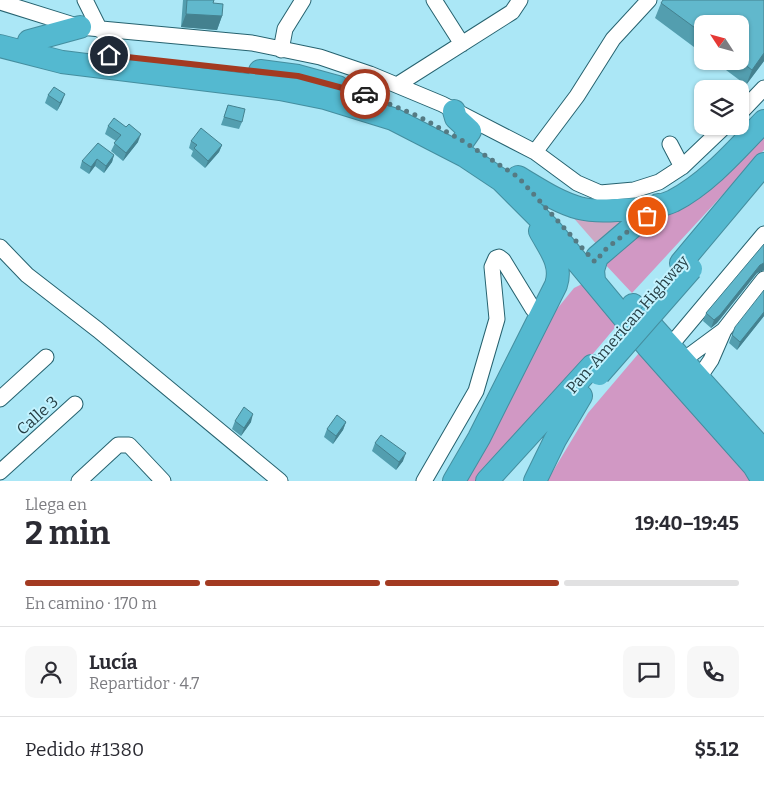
<!DOCTYPE html>
<html lang="es">
<head>
<meta charset="utf-8">
<style>
  :root { --surface:#fff; --page:#f7f7f7; --text:#2b2b33; --muted:#7c7c81; --line:#e1e1e2; --accent:#a33a21 }
  body { margin:0; font-family:Bitter,serif; background:var(--page); color:var(--text); height:100vh; display:flex; flex-direction:column; font-size:19px; white-space:nowrap }
  * { box-sizing:border-box; margin:0 }
  p { font-size:16px; color:var(--muted) }
  .icon { flex:none; width:28px; height:28px; fill:none; stroke:currentColor; stroke-width:2; stroke-linecap:round; stroke-linejoin:round }
  .map { position:relative; height:481px; overflow:hidden }
  .panel { display:flex; flex-direction:column; background:var(--surface); flex:1 }
  .panel>* { flex:none }
  .needle { width:32px; rotate:306deg }
  .tools { position:absolute; left:694px; top:15px; display:grid; gap:10px }
  .tools a { display:grid; place-items:center; width:55px; height:55px; border-radius:10px; background:var(--surface); box-shadow:0 1px 4px #0004; font-size:25px }
  .pin { position:absolute; display:grid; place-items:center; width:42px; height:42px; color:#fff; margin:-21px; border:2px solid #fff; border-radius:50%; box-shadow:0 1px 5px #0007 }
  .courier { position:absolute; display:grid; place-items:center; width:50px; height:50px; margin:-25px; border:4px solid #a33a21; border-radius:50%; background:#fff; color:#222; box-shadow:0 1px 6px #0007 }
  .summary em { font-style:normal; font-weight:700 }
  .summary div { display:flex; flex-direction:column-reverse }
  .summary { display:flex; align-items:center; justify-content:space-between; height:85px; padding:0 25px }
  h1 { font-size:32px; font-weight:700; line-height:38px }
  .bar { display:grid; grid-template-columns:repeat(4,1fr); gap:8px 5px; align-content:center; height:60px; padding:0 25px }
  .bar i { height:6px; border-radius:4px; background:var(--line) }
  .bar .active { background:var(--accent) }
  .bar p { grid-column:span 4 }
  .line { display:flex; align-items:center; gap:12px; padding:0 25px; border-top:1px solid var(--line) }
  .line div { flex:1 }
  .round { display:grid; place-items:center; flex:none; width:52px; height:52px; border-radius:10px; background:var(--page) }
  .map>svg:first-child { display:block }
  .green { fill:#cda8c4 }
  .forest { fill:#d198c4 }
  .lines { fill:none; stroke-linecap:round; stroke-linejoin:round }
  .minor-casing { stroke:#26626f; stroke-width:17 }
  .highway-casing { stroke:#448e9f; stroke-width:24 }
  .minor { stroke:#fff; stroke-width:15 }
  .highway { stroke:#54b9d0; stroke-width:22 }
  .highway-bridge-casing { stroke:#448e9f; stroke-width:24; stroke-linecap:butt }
  .highway-bridge { stroke:#54b9d0; stroke-width:22 }
  .wall { fill:#539eaf }
  .shaded-wall { fill:#44818f }
  .building { fill:#61b8cc; stroke:#44818f }
  .done { stroke:#557a83; stroke-width:5; stroke-dasharray:0 9 }
  .route { stroke:#a33a21; stroke-width:6 }
  .labels { text-anchor:middle; stroke-width:4; stroke-linejoin:round; paint-order:stroke }
  .street-label { font-size:16px; fill:#263f45; stroke:#c2f2fe }
</style>
</head>
<body>
<div class="map">
<svg width="764" height="481" viewBox="0 0 764 481">
  <rect width="100%" height="100%" fill="#abe7f6"/>
  <!-- green -->
  <path class="green" d="M564,207L632,220L599,247Z"/>
  <!-- forest -->
  <path class="forest" d="M764,130V150L632,293L603,262L649,226L686,205Z
    M586,282L619,323L485,481H464L548,320L574,288Z
    M639,353L743,467L751,481H547L588,413Z"/>
  <g class="lines">
    <!-- minor casing -->
    <g class="minor-casing">
      <path id="minor" d="M85,0L100,30
        M434,0L462,44
        M0,2L80,27L252,43L320,57L370,74L442,104L535,152L577,183L600,193L634,190L659,182L682,167
        M281,50L285,29L303,0
        M397,85L512,12L520,0
        M740,113L764,88
        M670,144L682,167L725,126
        M535,152L577,96L613,39L649,0
        M0,247L27,275L98,330L280,481
        M670,346L764,234
        M682,361L724,330
        M698,379L711,360L724,330L764,279
        M0,399L46,357
        M0,472L75,404
        M79,481L118,445H129L163,481
        M424,481L476,391L497,319L492,267L496,258L499,257L503,260L533,309L542,314"/>
    </g>
    <!-- highway casing -->
    <g class="highway-casing">
      <path id="highway" d="M29,41L80,27
        M0,46L62,62L280,89L325,98L393,119L465,156L501,180L551,230L649,348L754,466L763,481
        M260,71L298,76L338,87
        M454,111L456,118L470,131L463,141
        M518,177C537,188 557,202 579,208C591,211 604,211 617,210C634,210 656,209 673,201C708,183 737,149 764,121
        M681,263L764,164
        M594,280L593,270L597,257L658,205
        M633,305L764,451
        M454,481L479,438L556,285C563,264 549,248 540,231
        M487,481L592,366
        M535,481L555,440L581,396"/>
    </g>
    <!-- minor -->
    <use href="#minor" class="minor"/>
    <!-- highway -->
    <use href="#highway" class="highway"/>
    <!-- highway-bridge casing -->
    <g class="highway-bridge-casing">
      <path id="highway-bridge" d="M599,374L691,269"/>
    </g>
    <!-- highway-bridge -->
    <use href="#highway-bridge" class="highway-bridge"/>
  </g>
  <!-- wall -->
  <path class="wall" d="M183,0H214L213,3L222,16L217,30L181,27Z
    M764,0V61L746,85L714,61H740L702,24V53L655,18L661,3Z
    M48,95L62,102L57,111L45,103Z
    M228,105L242,122L239,129L221,125Z
    M108,126L138,142L123,161L111,151L116,141L105,134Z
    M191,141L222,145L219,152L205,168L191,156L193,151L189,148Z
    M114,155L112,162L104,173L95,166L89,174L80,168L82,161Z
    M764,244V270L757,273L717,323L711,328L703,321L706,313Z
    M764,290V316L737,350L729,343L732,335Z
    M235,421L251,422L241,436L232,429Z
    M346,422L343,430L333,444L324,437L327,429Z
    M375,443L403,461L396,470L372,451Z"/>
  <!-- shaded-wall -->
  <path class="shaded-wall" d="M186,14L222,16L217,30L181,27Z
    M764,53V61L746,85L752,70Z
    M65,94L62,102L57,111L60,103Z
    M141,134L138,142L123,161L126,153Z
    M222,145L219,152L205,168L208,161Z
    M114,155L112,162L104,173L106,166Z
    M97,159L95,166L89,174L91,167Z
    M764,263V270L757,273L717,323L711,328L714,320L760,265Z
    M764,312V316L737,350L740,342Z
    M253,414L251,422L241,436L244,428Z
    M346,422L343,430L333,444L336,436Z
    M406,453L403,461L396,470L399,462Z"/>
  <!-- building -->
  <path class="building" d="M187,0H214L213,3L223,4L222,16L186,14Z
    M663,0H764V53L752,70L740,61V24H702V33L661,3Z
    M54,87L65,94L60,103L48,95Z
    M228,105L245,109L242,122L224,117Z
    M114,118L126,127L129,124L141,134L126,153L114,143L121,135L108,126Z
    M201,128L222,145L208,161L194,148L197,145L191,141Z
    M98,143L114,155L106,166L97,159L91,167L82,161Z
    M764,244V263L760,265L720,315L714,320L706,313Z
    M764,290V312L740,342L732,335L735,327Z
    M244,407L253,414L244,428L235,421Z
    M337,415L346,422L336,436L327,429Z
    M381,435L406,453L399,462L375,443Z"/>
  <g class="lines">
    <!-- done -->
    <path class="done" d="M365,94L418,116L463,141L518,177L595,262L606,249L647,216"/>
    <!-- route -->
    <path class="route" d="M109,55L298,76L365,94"/>
  </g>
  <g class="labels">
    <!-- street labels -->
    <g class="street-label">
      <text transform="translate(627 324) rotate(-49)" y="6">Pan-American Highway</text>
      <text transform="translate(37 415) rotate(-42)" y="6">Calle 3</text>
    </g>
  </g>
</svg>
<div class="tools">
<a><svg class="needle" viewBox="-14 -14 28 28"><path d="M0-13l5 13h-10z" fill="#e53935"/><path d="M0 13l5-13h-10z" fill="#7c7c81"/></svg></a>
<a><svg class="icon" aria-label="layers" viewBox="0 0 24 24"><path d="M12 4l9 5-9 5-9-5zM3 14l9 5 9-5"/></svg></a>
</div>
<div class="pin" style="left:647px;top:216px;background:#ea580c"><svg class="icon" aria-label="bag" viewBox="0 0 24 24"><path d="M5 8h14l-1 12H6zM9 8a3 3 0 0 1 6 0"/></svg></div>
<div class="pin" style="left:109px;top:55px;background:#1f2937"><svg class="icon" aria-label="home" viewBox="0 0 24 24"><path d="M3 11l9-7 9 7M6 9v11h12V9"/></svg></div>
<div class="courier" style="left:365px;top:94px"><svg class="icon" aria-label="car" viewBox="0 0 24 24"><path d="M5 17H2v-5l4-1 3-4h7l3 4 3 1v5h-3M9 17h6M6 11h13"/><circle cx="7" cy="17" r="2"/><circle cx="17" cy="17" r="2"/></svg></div>
</div>
<section class="panel">
<div class="summary"><div><h1>2 min</h1><p>Llega en</p></div><em>19:40–19:45</em></div>
<div class="bar"><i class="active"></i><i class="active"></i><i class="active"></i><i></i><p>En camino · 170 m</p></div>
<div class="line" style="height:90px"><a class="round"><svg class="icon" aria-label="person" viewBox="0 0 24 24"><circle cx="12" cy="8" r="4"/><path d="M4 21q1-7 8-7t8 7"/></svg></a><div><b>Lucía</b><p>Repartidor · 4.7</p></div><a class="round"><svg class="icon" aria-label="chat" viewBox="0 0 24 24"><path d="M4 5h16v11H9l-5 4z"/></svg></a><a class="round"><svg class="icon" aria-label="phone" viewBox="0 0 24 24"><path d="M5 4h4l2 5-3 2q2 4 5 5l2-3 5 2v4C11 20 4 13 5 4z"/></svg></a></div>
<div class="line" style="height:65px"><div>Pedido #1380</div><b>$5.12</b></div>
</section>
</body>
</html>
